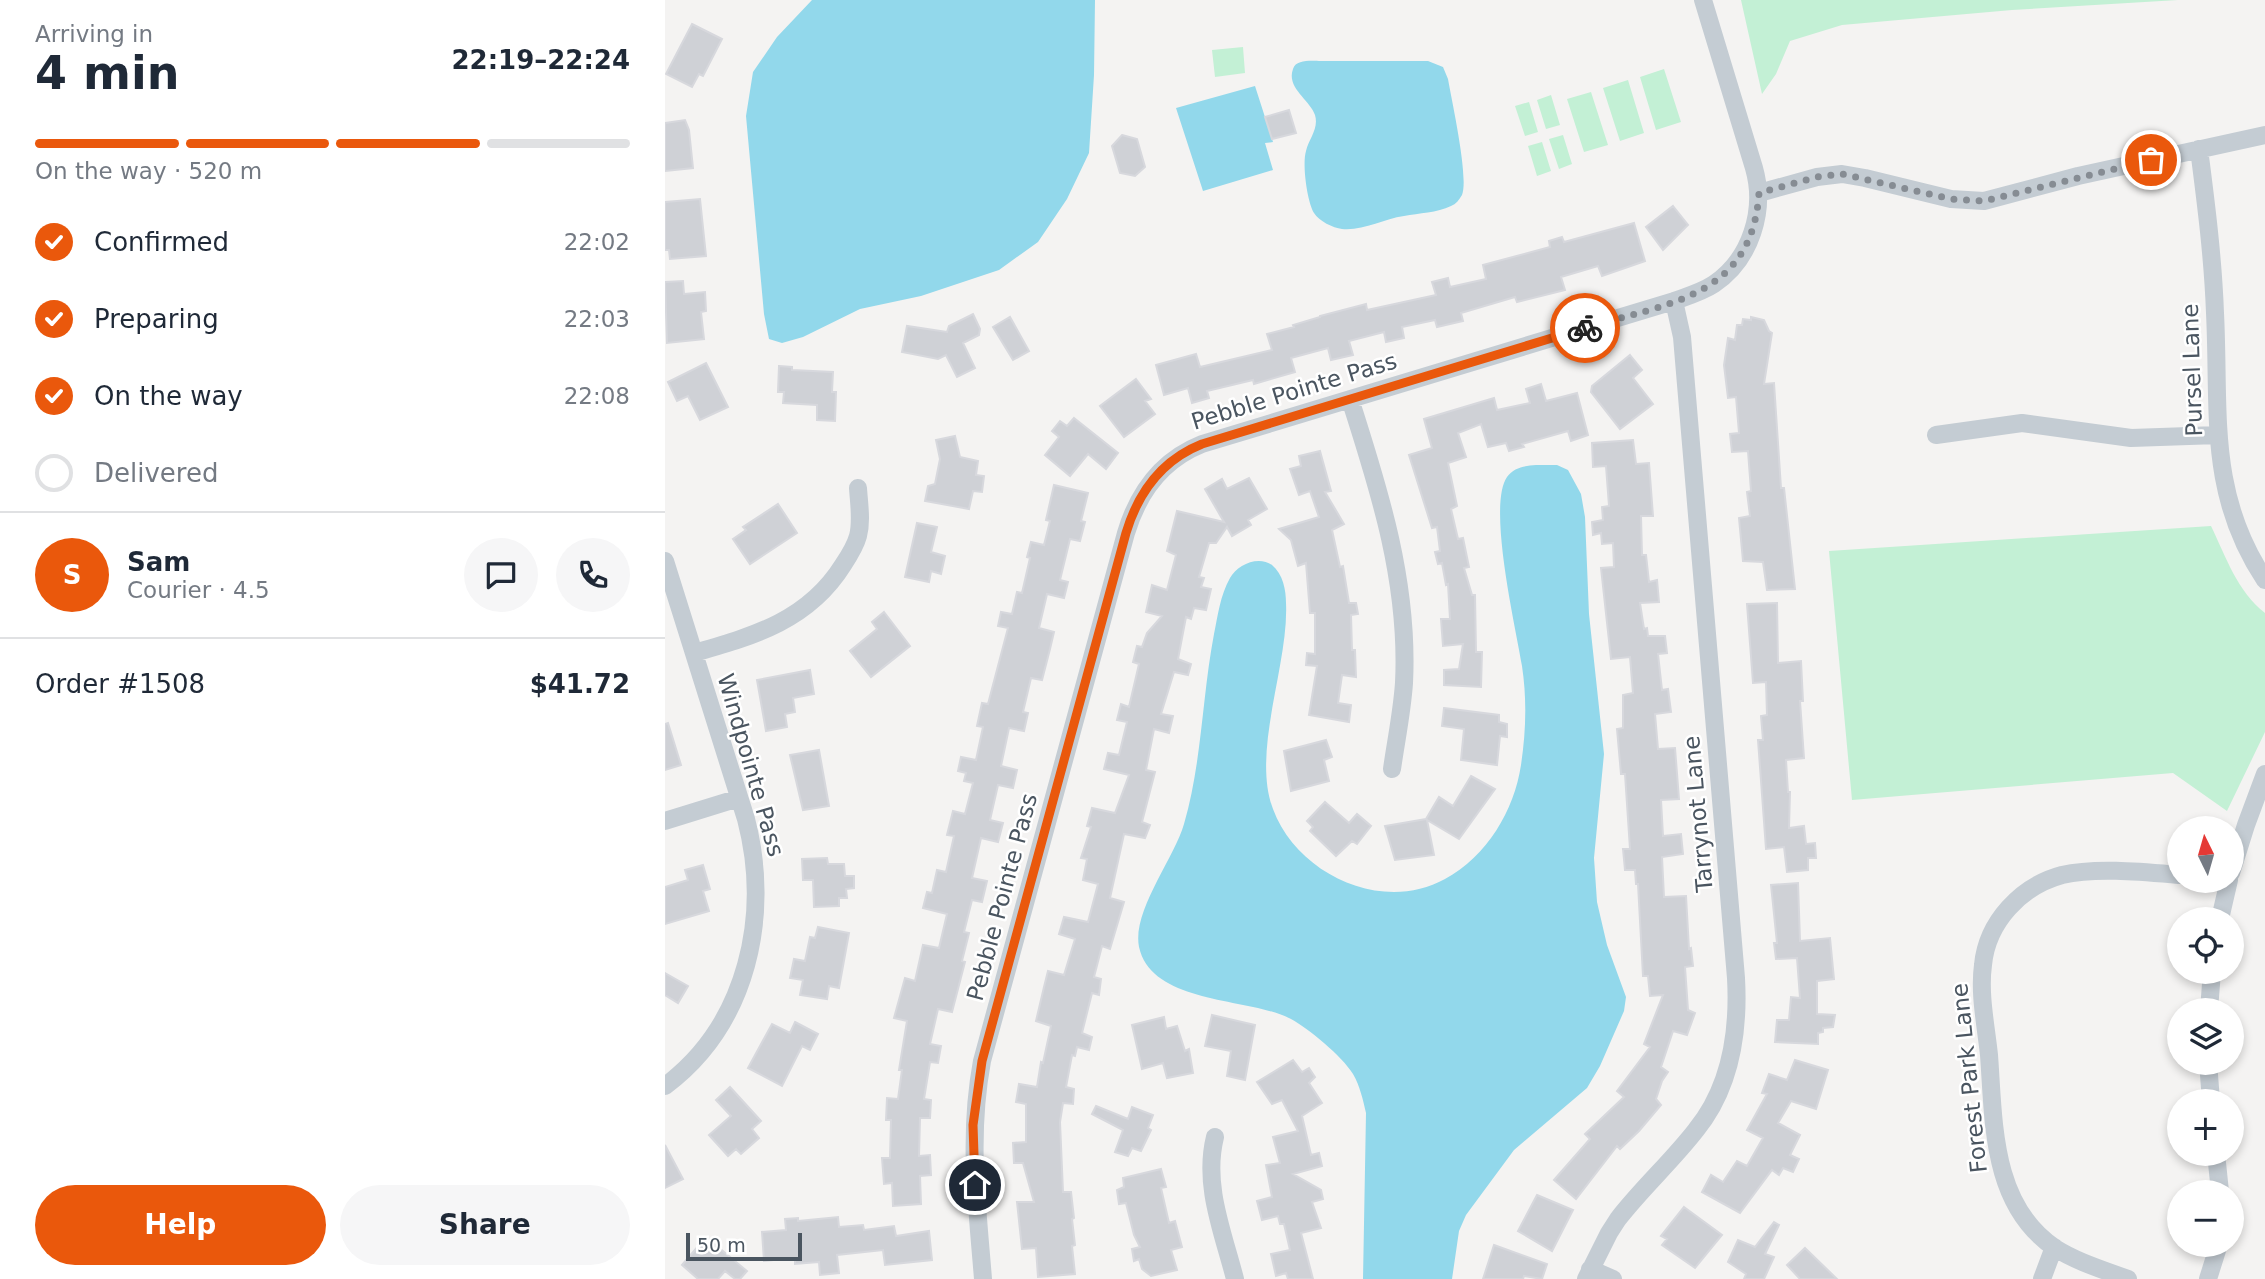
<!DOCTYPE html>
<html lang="en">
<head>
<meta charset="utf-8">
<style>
  :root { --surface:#fff; --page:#f6f6f7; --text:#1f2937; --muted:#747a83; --line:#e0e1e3; --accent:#ea580c }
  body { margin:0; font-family:"DejaVu Sans",sans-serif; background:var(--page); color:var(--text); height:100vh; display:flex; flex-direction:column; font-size:26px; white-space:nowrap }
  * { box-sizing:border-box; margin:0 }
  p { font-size:23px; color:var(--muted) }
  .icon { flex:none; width:38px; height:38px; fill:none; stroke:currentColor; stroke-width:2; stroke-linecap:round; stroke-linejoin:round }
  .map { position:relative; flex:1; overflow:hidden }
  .panel { display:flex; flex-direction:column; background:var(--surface); width:665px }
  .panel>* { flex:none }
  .needle { width:46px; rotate:355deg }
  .controls { position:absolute; left:1502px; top:816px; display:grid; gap:14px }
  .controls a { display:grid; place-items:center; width:77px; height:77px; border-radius:50%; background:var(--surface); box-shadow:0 4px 10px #0003; font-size:35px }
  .scale { position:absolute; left:21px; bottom:18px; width:116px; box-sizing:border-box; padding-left:7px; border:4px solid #4a5560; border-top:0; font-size:19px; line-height:24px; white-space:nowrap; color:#4a5560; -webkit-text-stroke:5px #fff; paint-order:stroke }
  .pin { position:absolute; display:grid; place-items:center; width:60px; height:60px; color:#fff; margin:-30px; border:4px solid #fff; border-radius:50%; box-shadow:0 2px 7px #0007 }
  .courier { position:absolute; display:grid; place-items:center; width:70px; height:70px; margin:-35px; border:5px solid #ea580c; border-radius:50%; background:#fff; color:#222; box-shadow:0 2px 9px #0007 }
  .overview em { font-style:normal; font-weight:700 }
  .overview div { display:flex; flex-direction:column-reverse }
  .overview { display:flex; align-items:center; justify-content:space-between; height:119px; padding:0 35px }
  h1 { font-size:46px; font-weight:700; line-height:52px }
  .bar { display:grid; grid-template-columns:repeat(4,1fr); gap:10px 7px; align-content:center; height:84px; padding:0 35px }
  .bar i { height:9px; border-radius:5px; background:var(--line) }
  .bar .active { background:var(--accent) }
  .bar p { grid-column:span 4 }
  .line { display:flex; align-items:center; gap:18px; padding:0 35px; border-top:2px solid var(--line) }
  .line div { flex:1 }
  .round { display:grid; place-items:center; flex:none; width:74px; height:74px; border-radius:37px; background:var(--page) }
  ol { padding:0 35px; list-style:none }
  li { display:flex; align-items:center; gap:21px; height:77px }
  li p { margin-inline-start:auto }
  li .icon { padding:7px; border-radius:50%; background:var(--accent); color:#fff; stroke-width:4 }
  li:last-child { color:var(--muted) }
  li i { width:38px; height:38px; border:4px solid var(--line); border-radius:50% }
  .action { display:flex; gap:14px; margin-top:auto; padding:14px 35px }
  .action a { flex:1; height:80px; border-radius:42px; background:var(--accent); color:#fff; font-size:28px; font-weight:700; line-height:80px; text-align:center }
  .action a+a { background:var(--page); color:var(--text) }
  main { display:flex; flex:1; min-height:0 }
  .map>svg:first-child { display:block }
  .green { fill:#c3f0d5 }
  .water { fill:#92d8eb }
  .building { fill:#cfd1d6; stroke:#d7d8dd; stroke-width:2 }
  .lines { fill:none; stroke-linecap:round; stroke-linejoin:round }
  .street { stroke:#c4ccd3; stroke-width:18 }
  .done { stroke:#868c93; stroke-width:7; stroke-dasharray:0 12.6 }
  .route { stroke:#ea580c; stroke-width:9 }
  .labels { text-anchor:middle; stroke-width:5; stroke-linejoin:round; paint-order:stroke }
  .street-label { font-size:23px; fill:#4a5560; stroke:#fff }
</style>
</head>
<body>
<main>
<section class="panel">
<div class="overview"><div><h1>4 min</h1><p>Arriving in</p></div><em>22:19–22:24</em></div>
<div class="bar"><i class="active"></i><i class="active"></i><i class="active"></i><i></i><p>On the way · 520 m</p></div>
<ol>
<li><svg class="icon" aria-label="check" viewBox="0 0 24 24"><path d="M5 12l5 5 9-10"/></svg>Confirmed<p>22:02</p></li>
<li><svg class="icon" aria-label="check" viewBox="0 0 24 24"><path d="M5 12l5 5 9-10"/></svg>Preparing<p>22:03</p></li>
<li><svg class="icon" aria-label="check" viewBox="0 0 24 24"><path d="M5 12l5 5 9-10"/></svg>On the way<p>22:08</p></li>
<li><i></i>Delivered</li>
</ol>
<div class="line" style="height:126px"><b class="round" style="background:var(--accent);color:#fff">S</b><div><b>Sam</b><p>Courier · 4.5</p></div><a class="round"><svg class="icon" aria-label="chat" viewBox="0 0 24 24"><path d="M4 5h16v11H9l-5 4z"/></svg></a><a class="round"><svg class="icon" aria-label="phone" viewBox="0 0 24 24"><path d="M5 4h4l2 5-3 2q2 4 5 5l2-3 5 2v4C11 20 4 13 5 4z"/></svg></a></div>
<div class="line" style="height:91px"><div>Order #1508</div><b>$41.72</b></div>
<div class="action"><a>Help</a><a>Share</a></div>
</section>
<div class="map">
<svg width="1600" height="1279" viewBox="0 0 1600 1279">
  <rect width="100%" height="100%" fill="#f4f3f2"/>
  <!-- green -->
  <path class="green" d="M1076,0H1513L1347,10L1177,25L1125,41L1111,74L1097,94Z
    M578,47L580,73L550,77L547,50Z
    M999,69L1016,122L991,130L975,77Z
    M963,80L979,133L955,141L938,88Z
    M926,92L943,145L919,152L902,99Z
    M886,95L895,125L881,129L872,100Z
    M864,102L873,132L860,136L850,106Z
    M898,135L907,164L894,169L884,139Z
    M877,142L886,171L872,176L863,146Z
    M1546,526C1561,557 1572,591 1600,613V732L1562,811L1508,773L1187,800L1164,551Z"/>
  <!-- water -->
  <path class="water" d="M147,0H430L429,75L424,153L402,199L373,242L334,270L256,296L195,309L138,337L117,343L104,339L99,314L81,116L88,72L112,37Z
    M656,61H763L778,67L783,79C787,102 804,178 797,195C794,200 791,204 786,206C772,213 754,213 739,216C718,219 698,231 677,229C668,228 654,221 649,213C642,201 637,164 641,151C644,138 654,129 650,115C645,100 621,88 628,69C631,59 647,61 656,61Z
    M590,86L608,142L600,143L608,170L538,191L511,108Z
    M871,465H892L903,470L916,494L920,517L924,614L939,754L929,858L932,902L942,945L961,997L959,1011L935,1066L922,1088L849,1150L801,1215L794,1231L787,1279H698L701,1113C698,1100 695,1086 688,1074C677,1056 644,1029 626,1019C584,997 487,1005 474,947C467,911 509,859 519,824C537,762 537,697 549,634C553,615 555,596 565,578C572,565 593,555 607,565C618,574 621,590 621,603C624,665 586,751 608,809C632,874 717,914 780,879C822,856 849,811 856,765C861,732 862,699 857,666C851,628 822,506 842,477C849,467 860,466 871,465Z"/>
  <!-- building -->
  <path class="building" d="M27,24L57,39L38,76L34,74L27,87L1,74Z
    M624,110L631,133L607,139L600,117Z
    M20,120L24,130L28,168L0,171V123Z
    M457,135L472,139L480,167L470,176L455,173L447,146Z
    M35,199L41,256L5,259L4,250H0V202Z
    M1008,206L1023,225L998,250L981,227Z
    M969,223L980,261L937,276L933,266L896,277L900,290L852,302L850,297L796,313L798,321L772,327L770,320L737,327L739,338L721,342L719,332L684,341L688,355L666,360L663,348L626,358L630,372L589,384L588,380L542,391L544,398L527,403L523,388L499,395L491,365L531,354L535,367L607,350L602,334L629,327L628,325L655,317V316L701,304L702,310L771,295L767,282L783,278L785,287L821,279L818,265L885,247L884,241L897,237L899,242Z
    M18,281L19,294L40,292L41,311L36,312L39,339L2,343L0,282Z
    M308,314L315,329L314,335L298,343L310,368L292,377L281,355L273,359L237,352L242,326L282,332L284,326Z
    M345,317L364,351L348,360L328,327Z
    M1086,317L1099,320L1104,331L1107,333L1099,384L1109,383L1116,488H1119L1130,589L1102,590L1098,562L1078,561L1074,518L1085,516L1082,492L1086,491L1083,451L1067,452L1065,434L1074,433L1071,397L1063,398L1059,365L1063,338L1070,340L1072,325H1077L1078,319L1086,320Z
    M965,355L977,370L968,378L988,404L955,429L926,392L927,386Z
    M41,363L63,407L35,420L23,396L12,401L3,382Z
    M114,366L127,367V370L168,372L167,392H171L170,421L152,420V405L118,403L119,392H113Z
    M471,379L486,399L480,401L490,414L459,437L435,406Z
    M876,384L881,401L912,393L923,435L906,441L903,431L857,444L859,447L844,451L841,443L823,447L816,424L793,433L801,457L783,463L792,506L786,509L793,539L798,538L804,567L799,568L807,595H810L811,652H817L816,687L779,685V670L794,669L798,644L778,646L776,619H785L783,584L781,585L777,563L773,564L770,552L775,551L772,527L767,528L744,455L767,448L759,419L829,398L832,410L865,403L861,389Z
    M409,418L453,453L441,469L423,454L405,476L380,455L394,437L387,431L395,421L402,426Z
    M290,436L295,457L313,461L311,475L319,476L317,492L308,491L304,509L260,501L263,486L270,484L275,459L271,440Z
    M968,440L971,464L984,463L988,516H976L977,555H981L984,582L992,580L994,602L975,603L979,629L982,628L983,636H1000L1002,653L993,654L997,690L1003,689L1006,712L990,714L993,749L1010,748L1014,799L996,800L998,836L1016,834L1018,854L997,857L999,897L1021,896L1024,949L1026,948L1028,966L1020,967L1023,1010L1030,1013L1022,1035L1008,1031L996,1067L1003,1072L997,1081L991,1099L996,1105L974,1131L955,1149L952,1146L911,1199L889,1180L925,1139L920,1134L959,1097L952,1091L985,1047L979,1044L998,995L985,996L983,976H978L973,884H971L970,870H960L958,849H965L960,774H956L952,729L958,728V695L968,693L965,657L946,659L936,568L949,567L948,543L937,544L936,533L928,535L927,522L938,520L937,507L944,506L941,466L928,467L927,443Z
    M655,451L666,491L660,492L679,524L667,530L675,567L678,566L684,603H691L693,614L686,615L687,650H690L691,677L677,675L673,703L686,705L684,722L644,715L652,666L641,665L642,653L650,654V613H645L641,563L633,566L626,540L614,529L654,517L645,491L634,495L625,469L636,466L634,456Z
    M584,478L602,509L583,520L586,525L567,536L562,527L551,543H544L534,577L539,578L536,587L546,589L541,610L529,608L526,619L521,617L513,659L526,664L523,675L509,672L496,714L508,716L504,733L489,729L481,770L490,772L477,822L485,825L480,838L459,834L445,898L459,902L445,949L437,946L429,977L436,979L434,995L427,993L417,1033L427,1037L424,1050L412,1047L410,1056L407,1055L401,1087L409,1089L408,1104L398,1103L395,1122L398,1192H406L409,1218L407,1219L410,1245L407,1246L410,1274L373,1277L371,1248L357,1249L352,1202H369L358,1163H349L348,1143L361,1142V1104L351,1102L354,1084L372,1087L376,1062L378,1063L386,1026L371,1021L379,987L383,971L399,975L410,939L394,934L399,917L423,922L433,884L418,880L422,859L416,858L426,827L422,826L427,808L450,813L464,775L439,769L443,753L454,755L462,722L452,720L456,704L464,707L474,664L468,662L472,646L477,647L482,633L497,616L481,612L487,585L502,590L511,555L502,551L512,511L559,522L540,489L557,479L562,489Z
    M389,485L423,493L416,521L420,522L415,541L405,539L395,580L403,582L399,598L382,594L374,628L389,632L385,649L377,680L366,678L358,712L363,713L359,731L344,728L336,766L352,770L348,788L333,785L325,820L338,823L333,842L316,838L307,878L322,881L317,902L307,900L299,932L304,933L297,961L300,962L287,1012L273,1009L265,1044L276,1046L273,1063L265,1062L259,1099L266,1100L265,1118H255L254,1156L265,1155L266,1175L255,1176L256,1204L228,1206L227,1183L219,1184L217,1158H225L226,1120H221L222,1098L233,1099L237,1070H234L242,1021L229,1018L240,978L250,981L258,945L274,948L282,914L258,908L262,892L267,893L272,870L281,872L289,836L282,835L288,811L300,814L308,783L299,781L301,773L293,771L296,757L311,760L318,727L312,726L317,703L323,704L343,628L333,626L336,612L347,614L352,592L357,593L365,558L362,557L366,542L379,545L385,521L381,520Z
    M113,504L132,533L85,564L68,539L81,530L78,527Z
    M252,523L272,527L266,552L280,556L276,574L266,571L264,582L240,577Z
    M1112,603L1113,663L1136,661L1138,701H1135L1139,758L1121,760L1123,792H1125L1124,828L1139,826L1141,844L1150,843L1151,858H1143V870L1122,872L1119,847L1101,849L1093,740H1098L1096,716L1102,715L1101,682L1088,683L1082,604Z
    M219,612L245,646L206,677L185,651L212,629L207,622Z
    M145,670L149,694L128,698L130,712L120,714L122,727L101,731L92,680Z
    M779,708L834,715V722L842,724V737L835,736L832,765L796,760L799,729L777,726Z
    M3,723L16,765L0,770V724Z
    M661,740L667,757L659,760L664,781L626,791L619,751Z
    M154,750L164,806L138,810L125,755Z
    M806,776L830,789L794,839L762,820L769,855L730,860L720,826L761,819L774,797L788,806Z
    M660,802L684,823L692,814L706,826L692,844L687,841L671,856L645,831L648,827L642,821Z
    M162,858L163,864H179L180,876H189V888L181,889L182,898H174V906L149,907L148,880H138L137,859Z
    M38,865L45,889L38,891L44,911L0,924V887L23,880L20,870Z
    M1133,883L1135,941L1165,938L1169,979L1152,981V1014L1170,1015L1168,1027L1158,1028V1032L1153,1033V1044L1110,1042L1112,1020H1124L1126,997L1135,998L1132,958L1111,959L1109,943H1112L1106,885Z
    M153,927L184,933L174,988L164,986L162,999L135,995L138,980L125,978L129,959L140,961L145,937L150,938Z
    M0,973L23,986L13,1003L0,995Z
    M547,1015L590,1025L580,1080L562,1076L566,1051L540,1046Z
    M499,1017L501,1029L512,1026L520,1051L524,1049L528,1073L502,1078L498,1063L477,1069L467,1025Z
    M130,1022L153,1034L145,1050L137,1046L117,1086L83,1068L107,1024L125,1033Z
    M628,1060L637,1072L644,1068L650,1077L644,1083L657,1103L637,1116L646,1155L654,1153L657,1166L628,1174L656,1190L658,1199L647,1202L656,1228L636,1233L648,1279H623L621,1273L611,1276L606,1254L625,1250L619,1224H615L613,1216L597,1220L592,1201L607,1197L601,1165L615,1163L608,1137L633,1131L617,1100L607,1104L592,1082Z
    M1130,1060L1163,1070L1151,1109L1126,1101L1113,1123L1135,1135L1125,1155L1134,1159L1128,1172L1118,1168L1114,1175L1107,1170L1075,1213L1037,1192L1046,1175L1058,1182L1072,1161L1082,1166L1098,1138L1082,1130L1102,1094L1097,1093L1104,1074L1122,1080Z
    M65,1087L96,1121L87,1129L94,1138L76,1154L71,1149L63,1156L44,1135L66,1116L51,1100Z
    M431,1106L463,1119L467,1107L488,1115L483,1128L486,1130L476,1151L467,1148L463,1156L450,1152L458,1130L427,1114Z
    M0,1145L18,1179L0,1188Z
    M496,1169L501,1187L496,1188L504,1223L510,1221L517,1247L506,1250L512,1270L486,1276L477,1269L474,1259L469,1261L467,1249L475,1247L469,1235L461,1203L454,1204L452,1190L459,1187L458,1178Z
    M872,1195L908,1210L887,1251L853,1231Z
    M1019,1207L1057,1235L1030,1268L997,1245L1002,1239L996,1236Z
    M173,1217L174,1227L198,1225L199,1230L229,1226L231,1236L264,1231L267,1260L220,1265L218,1250L172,1255L174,1273L155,1275L154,1262L130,1264V1258L99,1261L97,1232L121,1230L120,1219L133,1218V1221Z
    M1109,1222L1114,1225L1100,1254L1109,1257L1099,1279H1079L1081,1274L1063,1262L1073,1240L1090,1247Z
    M41,1237L82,1271L75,1279H70L60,1271L53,1279H33L17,1265Z
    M829,1245L882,1264L877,1279L859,1276L858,1279H818Z
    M1140,1248L1172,1279H1135L1122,1265Z"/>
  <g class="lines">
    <!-- street -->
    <path class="street" d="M1534,149C1541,203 1548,258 1550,313C1555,412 1542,493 1600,580
      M1094,193L1152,177L1177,174L1200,178L1286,199L1319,201L1413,176L1600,135
      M685,399C715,492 744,584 739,683C737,712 731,741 727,769
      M1271,435L1357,423L1466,438L1553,435
      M0,561L81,819C106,915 83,1024 0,1086
      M29,653C88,636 143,621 178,565C184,556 190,547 193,536C197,521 194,504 193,488
      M0,821L74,798
      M1566,873L1581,825L1600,774
      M1555,919L1564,880
      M1544,1010L1547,971
      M1543,1062L1546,1101
      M550,1137C538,1185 558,1232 570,1279
      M1551,1153L1555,1192
      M925,1269L948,1279
      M318,1279C312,1203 303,1137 317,1061L461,533C473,493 497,460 537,444L1009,301C1023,296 1037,292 1049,284C1086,259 1101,210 1089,168L1038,0
      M921,1279L944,1233L953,1219C977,1188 1007,1161 1031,1130C1066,1087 1074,1032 1071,978L1017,337L1009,301
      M1377,1279L1389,1247
      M1463,1279C1439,1270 1412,1262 1390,1248C1326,1205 1329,1122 1324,1055C1321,1026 1314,994 1318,965C1322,922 1356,886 1397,875C1431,867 1479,872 1514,875
      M1543,1279L1554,1244"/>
  </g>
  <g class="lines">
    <!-- done -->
    <path class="done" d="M920,328C1002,303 1087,298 1094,193L1152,177L1177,174L1286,199L1319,201L1486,160"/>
    <!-- route -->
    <path class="route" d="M310,1185L308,1125L317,1061L461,533C473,493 497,460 537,444L920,328"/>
  </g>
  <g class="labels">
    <!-- street labels -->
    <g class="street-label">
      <text transform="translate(1527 370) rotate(-92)" y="8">Pursel Lane</text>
      <text transform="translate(629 391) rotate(-17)" y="8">Pebble Pointe Pass</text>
      <text transform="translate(86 765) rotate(74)" y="8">Windpointe Pass</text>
      <text transform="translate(1033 814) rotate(-95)" y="8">Tarrynot Lane</text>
      <text transform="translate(337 897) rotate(-75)" y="8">Pebble Pointe Pass</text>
      <text transform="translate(1304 1078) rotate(-96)" y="8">Forest Park Lane</text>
    </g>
  </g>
</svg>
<div class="controls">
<a><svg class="needle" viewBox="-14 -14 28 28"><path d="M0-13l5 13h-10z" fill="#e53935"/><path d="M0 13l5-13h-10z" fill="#747a83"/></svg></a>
<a><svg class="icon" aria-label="locate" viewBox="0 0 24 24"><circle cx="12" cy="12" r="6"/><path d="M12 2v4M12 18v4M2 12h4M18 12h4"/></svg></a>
<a><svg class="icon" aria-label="layers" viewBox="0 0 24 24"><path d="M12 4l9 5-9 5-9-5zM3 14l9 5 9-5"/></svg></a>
<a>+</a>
<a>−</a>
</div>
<div class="scale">50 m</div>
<div class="pin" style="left:1486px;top:160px;background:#ea580c"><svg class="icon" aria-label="bag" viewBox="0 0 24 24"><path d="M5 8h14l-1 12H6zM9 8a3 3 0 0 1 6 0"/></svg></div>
<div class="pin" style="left:310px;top:1185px;background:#1f2937"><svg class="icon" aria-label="home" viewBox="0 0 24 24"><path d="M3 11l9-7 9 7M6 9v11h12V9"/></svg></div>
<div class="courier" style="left:920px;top:328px"><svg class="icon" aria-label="bike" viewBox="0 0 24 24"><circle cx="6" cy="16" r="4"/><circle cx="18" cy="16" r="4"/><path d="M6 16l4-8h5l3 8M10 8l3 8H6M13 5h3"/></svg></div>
</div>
</main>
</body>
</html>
